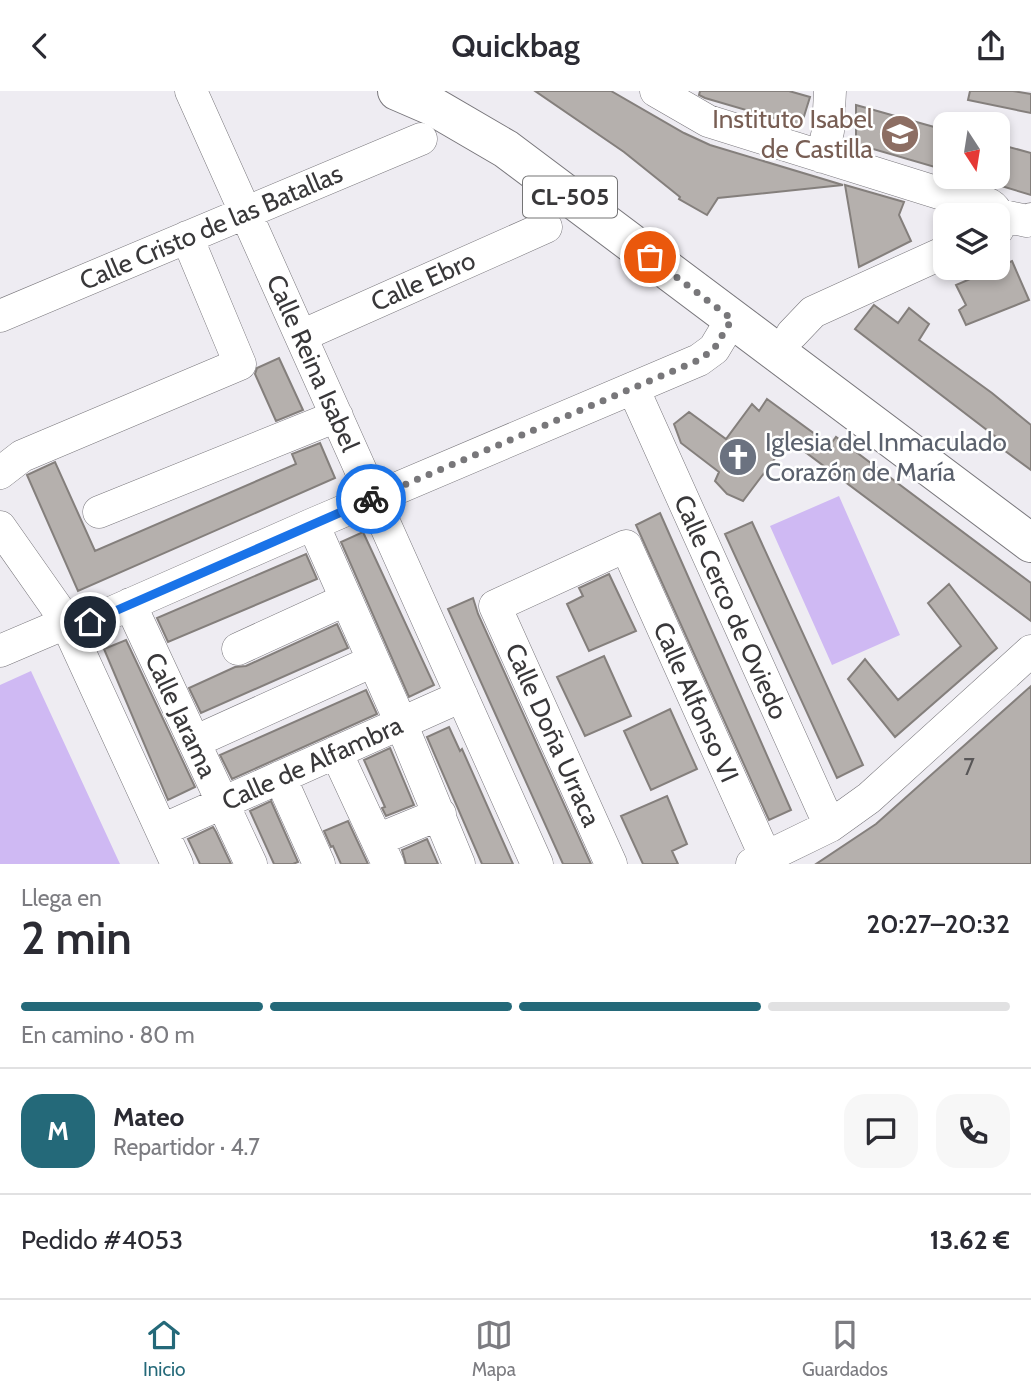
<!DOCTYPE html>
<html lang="es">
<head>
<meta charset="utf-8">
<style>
  :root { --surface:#fff; --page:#f7f7f7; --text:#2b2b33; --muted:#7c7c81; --line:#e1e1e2; --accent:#246979 }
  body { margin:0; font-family:Cabin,sans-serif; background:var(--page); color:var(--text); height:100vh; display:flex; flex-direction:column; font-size:26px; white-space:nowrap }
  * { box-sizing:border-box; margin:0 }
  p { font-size:23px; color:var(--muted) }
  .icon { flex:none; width:38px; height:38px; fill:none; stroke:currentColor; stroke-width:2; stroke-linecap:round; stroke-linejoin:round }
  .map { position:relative; height:773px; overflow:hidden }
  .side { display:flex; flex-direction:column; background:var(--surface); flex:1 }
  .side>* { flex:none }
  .needle { width:46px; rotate:168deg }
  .fabs { position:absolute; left:933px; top:21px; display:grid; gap:14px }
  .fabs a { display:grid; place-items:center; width:77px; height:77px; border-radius:14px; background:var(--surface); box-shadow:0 4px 10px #0003; font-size:35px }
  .pin { position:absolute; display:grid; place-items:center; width:60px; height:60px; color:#fff; margin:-30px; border:4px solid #fff; border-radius:50%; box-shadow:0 2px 7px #0007 }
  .courier { position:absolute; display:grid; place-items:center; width:70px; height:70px; margin:-35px; border:5px solid #1a73e8; border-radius:50%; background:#fff; color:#222; box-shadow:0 2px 9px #0007 }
  .summary em { font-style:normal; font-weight:600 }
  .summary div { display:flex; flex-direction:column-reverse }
  .summary { display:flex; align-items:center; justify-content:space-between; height:119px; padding:0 21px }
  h1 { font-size:46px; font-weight:600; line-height:52px }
  .bar { display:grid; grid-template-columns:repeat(4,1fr); gap:10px 7px; align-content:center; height:84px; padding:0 21px }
  .bar i { height:9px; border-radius:5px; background:var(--line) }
  .bar .on { background:var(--accent) }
  .bar p { grid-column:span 4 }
  .line { display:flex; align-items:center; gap:18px; padding:0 21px; border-top:2px solid var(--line) }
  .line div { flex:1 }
  .round { display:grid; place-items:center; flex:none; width:74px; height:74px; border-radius:21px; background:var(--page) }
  header { display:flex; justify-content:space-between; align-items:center; height:91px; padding:0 21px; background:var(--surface); font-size:32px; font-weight:600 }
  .dock { display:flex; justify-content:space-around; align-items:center; height:98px; border-top:2px solid var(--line); background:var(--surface); font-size:19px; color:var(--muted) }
  .dock a { display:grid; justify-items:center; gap:4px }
  .dock .on { color:var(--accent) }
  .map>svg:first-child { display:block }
  .green { fill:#cfb9f3 }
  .building { fill:#b5b0ad; stroke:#847f7c; stroke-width:2 }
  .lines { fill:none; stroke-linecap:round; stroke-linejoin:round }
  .minor-casing { stroke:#78767b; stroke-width:33 }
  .major-casing { stroke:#78767b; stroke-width:40 }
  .minor { stroke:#fff; stroke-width:32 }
  .major { stroke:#fff; stroke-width:38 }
  .done { stroke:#78777a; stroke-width:7; stroke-dasharray:0 12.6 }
  .route { stroke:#1a73e8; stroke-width:9 }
  .labels { text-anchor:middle; stroke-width:5; stroke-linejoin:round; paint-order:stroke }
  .number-label { font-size:23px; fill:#585657 }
  .shield { fill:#fff; stroke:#747475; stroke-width:2 }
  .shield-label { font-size:24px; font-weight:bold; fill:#39383a }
  .education-label { font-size:26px; fill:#785e54; stroke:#fff; text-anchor:end }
  .street-label { font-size:26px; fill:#39383a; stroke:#fff }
  .worship-label { font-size:26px; fill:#5b616d; stroke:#fff; text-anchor:start }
</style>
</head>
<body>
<header><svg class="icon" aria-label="back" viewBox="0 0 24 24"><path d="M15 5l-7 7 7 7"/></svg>Quickbag<svg class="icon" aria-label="share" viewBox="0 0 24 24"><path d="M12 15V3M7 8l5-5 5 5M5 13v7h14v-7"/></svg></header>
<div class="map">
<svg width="1031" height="773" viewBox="0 0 1031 773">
  <rect width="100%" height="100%" fill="#eeecf2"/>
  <!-- green -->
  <path class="green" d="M839,405L900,544L832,574L770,435Z
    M31,580L120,773H0V594Z"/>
  <!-- building -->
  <path class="building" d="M535,0H611L684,42L710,54L843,94L718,107L707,124L679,108L680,106L624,61Z
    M700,0H789L810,6L801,35L705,7L699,4Z
    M970,0H1013L1031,3V22L968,9Z
    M856,14L945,39V79L856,53Z
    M998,53L1031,62V104L998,94Z
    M845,94L904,111L899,124L911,150L859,176Z
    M1012,170L1029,209L966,234L959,219L966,214L956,194Z
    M874,214L898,232L909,217L929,233L919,249L992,302L1031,334V379L993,351L996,346L855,238Z
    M279,267L303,319L276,330L255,283L257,277Z
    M767,308L830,354L836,346L1031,492V530L789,349L743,410L727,403L715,390L719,381L681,352L674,333L689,321L726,348L752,313L759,320Z
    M320,352L335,387L78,500L27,384L55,371L95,460L296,373L292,363Z
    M660,422L791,719L769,729L636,434Z
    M752,431L863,674L837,687L725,443Z
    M363,441L434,594L409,606L341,451Z
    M306,463L317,488L168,551L157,527Z
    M609,483L636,540L589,560L567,513L583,505L579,497Z
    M949,493L997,557L895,646L848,588L865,568L898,609L961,555L928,512Z
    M473,507L478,523L591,773H563L448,518Z
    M337,533L348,557L201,622L189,597L235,576L246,575Z
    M126,549L195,696L168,709L104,558Z
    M604,565L631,625L585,645L557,586Z
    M1031,595V773H816L876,733Z
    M366,599L377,623L232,688L220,664Z
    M670,618L697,678L651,699L624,640Z
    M449,636L460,660L462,658L513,773H482L427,646Z
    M390,657L414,714L386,725L382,717L385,716L364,669Z
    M667,705L687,753L672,760L678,773H643L621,725Z
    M271,710L298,771L293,773H274L250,720Z
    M348,730L368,773H341L333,755L331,756L324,740Z
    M213,736L216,741L231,773H200L188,748Z
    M427,748L438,773H406L402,759Z"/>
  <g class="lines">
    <!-- minor casing -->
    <g class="minor-casing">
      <path id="minor" d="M191,0L537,773
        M656,0L708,30L971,112
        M822,66L828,40L830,0
        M960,124C972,99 1005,112 998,138
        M999,124L1027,130L1031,128
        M0,225L421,48
        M792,243L813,221L945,161
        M301,245L546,136
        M633,297L830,735
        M0,382L22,365L240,273L187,146
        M99,421L337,325
        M313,433L401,632L459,773
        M0,436L64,527L177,773
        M130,513L251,773
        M75,549L77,539L90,531L313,433L699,269L714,258L732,228
        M238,558L345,509
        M0,560L54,537L60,536L70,539
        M194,651L373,570
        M336,661L388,773
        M280,686L319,773
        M162,739L462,605
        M377,749L440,723
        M611,773L495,515L626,455L766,767
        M752,773L830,735L869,707L1031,560"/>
    </g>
    <!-- major casing -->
    <g class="major-casing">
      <path id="major" d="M397,0L434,16L506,58L1031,452"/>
    </g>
    <!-- minor -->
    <use href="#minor" class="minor"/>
    <!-- major -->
    <use href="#major" class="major"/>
  </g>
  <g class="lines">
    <!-- done -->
    <path class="done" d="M371,408L699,269L714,258L732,228L650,166"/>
    <!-- route -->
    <path class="route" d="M90,531L371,408"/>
  </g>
  <!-- icons -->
  <defs>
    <g id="school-disc" transform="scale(2.0125)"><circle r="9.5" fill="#8d6e63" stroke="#fff"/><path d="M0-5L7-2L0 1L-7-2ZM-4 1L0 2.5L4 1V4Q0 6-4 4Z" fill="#fff"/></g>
    <g id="church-disc" transform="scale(2.0125)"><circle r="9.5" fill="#6b7280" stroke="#fff"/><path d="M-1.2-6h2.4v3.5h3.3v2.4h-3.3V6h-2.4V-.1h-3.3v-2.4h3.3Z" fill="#fff"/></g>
  </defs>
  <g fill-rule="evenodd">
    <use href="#school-disc" x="900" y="43"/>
    <use href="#church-disc" x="738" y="366"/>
  </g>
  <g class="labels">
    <!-- number labels -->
    <g class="number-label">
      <text x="969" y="684">7</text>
    </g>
    <!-- shield labels -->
    <rect class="shield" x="523" y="85.5" width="94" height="41" rx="5"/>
    <g class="shield-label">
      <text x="570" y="114">CL-505</text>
    </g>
    <!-- education labels -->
    <g class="education-label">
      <text x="873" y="37">Instituto Isabel<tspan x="873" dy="30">de Castilla</tspan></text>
    </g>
    <!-- street labels -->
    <g class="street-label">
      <text transform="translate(211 136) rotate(-23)" y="9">Calle Cristo de las Batallas</text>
      <text transform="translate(423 190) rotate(-24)" y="9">Calle Ebro</text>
      <text transform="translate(313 272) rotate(66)" y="9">Calle Reina Isabel</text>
      <text transform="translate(731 516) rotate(66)" y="9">Calle Cerco de Oviedo</text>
      <text transform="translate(696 611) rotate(66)" y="9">Calle Alfonso VI</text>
      <text transform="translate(181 624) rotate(65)" y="9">Calle Jarama</text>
      <text transform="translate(553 644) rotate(66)" y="9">Calle Doña Urraca</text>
      <text transform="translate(312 672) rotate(-24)" y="9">Calle de Alfambra</text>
    </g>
    <!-- worship labels -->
    <g class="worship-label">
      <text x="765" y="360">Iglesia del Inmaculado<tspan x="765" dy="30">Corazón de María</tspan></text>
    </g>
  </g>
</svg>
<div class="fabs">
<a><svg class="needle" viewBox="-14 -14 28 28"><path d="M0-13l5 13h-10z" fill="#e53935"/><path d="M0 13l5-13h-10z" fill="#7c7c81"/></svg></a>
<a><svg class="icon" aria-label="layers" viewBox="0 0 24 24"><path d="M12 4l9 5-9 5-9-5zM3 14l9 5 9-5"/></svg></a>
</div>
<div class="pin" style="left:650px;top:166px;background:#ea580c"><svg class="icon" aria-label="bag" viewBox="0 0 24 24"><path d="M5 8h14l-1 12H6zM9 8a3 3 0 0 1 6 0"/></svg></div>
<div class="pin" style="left:90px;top:531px;background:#1f2937"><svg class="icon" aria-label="home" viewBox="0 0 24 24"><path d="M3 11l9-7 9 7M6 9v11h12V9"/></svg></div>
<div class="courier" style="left:371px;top:408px"><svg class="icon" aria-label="bike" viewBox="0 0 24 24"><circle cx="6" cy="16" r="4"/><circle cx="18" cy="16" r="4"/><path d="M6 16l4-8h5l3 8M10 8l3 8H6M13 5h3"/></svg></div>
</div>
<section class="side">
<div class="summary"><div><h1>2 min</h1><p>Llega en</p></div><em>20:27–20:32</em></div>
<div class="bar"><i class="on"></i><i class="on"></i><i class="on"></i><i></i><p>En camino · 80 m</p></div>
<div class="line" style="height:126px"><b class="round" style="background:var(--accent);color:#fff">M</b><div><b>Mateo</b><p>Repartidor · 4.7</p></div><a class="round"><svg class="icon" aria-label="chat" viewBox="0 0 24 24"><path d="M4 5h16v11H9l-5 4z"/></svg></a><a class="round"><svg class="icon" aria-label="phone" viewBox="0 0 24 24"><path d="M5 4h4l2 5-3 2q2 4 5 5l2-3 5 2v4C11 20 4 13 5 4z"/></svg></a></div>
<div class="line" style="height:91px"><div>Pedido #4053</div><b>13.62 €</b></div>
</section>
<nav class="dock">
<a class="on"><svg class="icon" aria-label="home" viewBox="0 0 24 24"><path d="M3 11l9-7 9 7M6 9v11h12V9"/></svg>Inicio</a>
<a><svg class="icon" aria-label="map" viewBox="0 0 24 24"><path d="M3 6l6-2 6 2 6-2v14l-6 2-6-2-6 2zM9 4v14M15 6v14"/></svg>Mapa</a>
<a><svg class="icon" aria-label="saved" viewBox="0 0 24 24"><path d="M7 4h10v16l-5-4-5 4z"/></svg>Guardados</a>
</nav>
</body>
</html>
